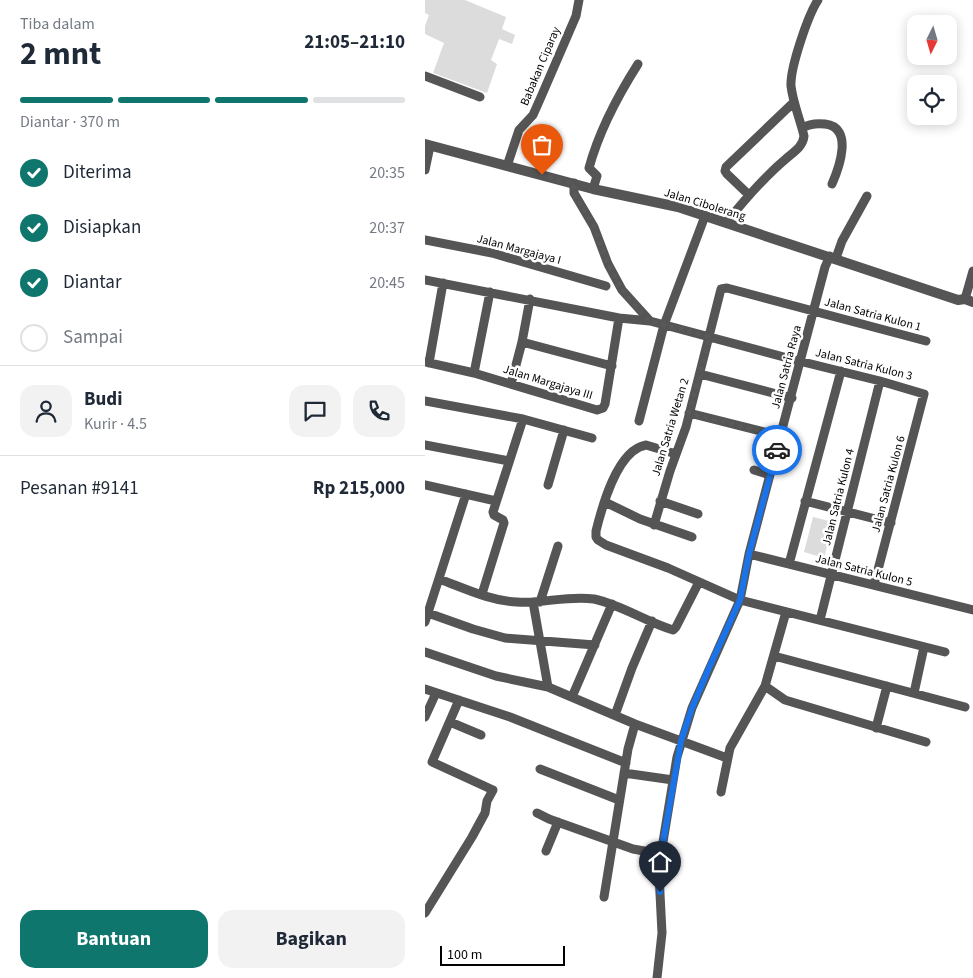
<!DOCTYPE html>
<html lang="id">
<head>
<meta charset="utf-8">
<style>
  :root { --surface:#fff; --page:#f2f2f3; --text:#1f2937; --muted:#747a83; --line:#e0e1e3; --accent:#0f766e }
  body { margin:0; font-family:"Source Sans 3",sans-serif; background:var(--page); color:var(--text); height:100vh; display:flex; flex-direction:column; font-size:19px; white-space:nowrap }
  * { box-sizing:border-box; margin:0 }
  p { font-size:16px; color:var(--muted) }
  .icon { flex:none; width:28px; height:28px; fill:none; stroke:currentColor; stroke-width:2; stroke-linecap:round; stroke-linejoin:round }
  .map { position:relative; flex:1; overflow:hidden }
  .drawer { display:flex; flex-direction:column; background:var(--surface); width:425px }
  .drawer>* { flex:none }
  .needle { width:32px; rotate:185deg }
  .buttons { position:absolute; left:482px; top:15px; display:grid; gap:10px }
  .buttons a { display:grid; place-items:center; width:50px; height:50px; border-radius:10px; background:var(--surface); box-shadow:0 2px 12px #0003; font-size:25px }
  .scale { position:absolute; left:15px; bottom:12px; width:125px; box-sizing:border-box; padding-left:5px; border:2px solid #000; border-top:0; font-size:14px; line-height:18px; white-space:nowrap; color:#000; -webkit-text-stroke:4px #fff; paint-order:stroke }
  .pin { position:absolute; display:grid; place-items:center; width:42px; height:42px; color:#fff; margin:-51px -21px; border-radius:50% 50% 50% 0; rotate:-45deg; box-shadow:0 0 5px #0007 }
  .pin .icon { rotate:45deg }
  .courier { position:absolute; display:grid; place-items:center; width:50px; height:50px; margin:-25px; border:4px solid #1a73e8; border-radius:50%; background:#fff; color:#222; box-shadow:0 1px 6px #0007 }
  .headline em { font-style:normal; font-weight:700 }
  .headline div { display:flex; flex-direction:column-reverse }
  .headline { display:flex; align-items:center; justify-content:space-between; height:85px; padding:0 20px }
  h1 { font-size:32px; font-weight:700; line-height:38px }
  .bar { display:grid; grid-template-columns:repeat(4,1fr); gap:8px 5px; align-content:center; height:60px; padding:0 20px }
  .bar i { height:6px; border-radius:4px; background:var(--line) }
  .bar .active { background:var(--accent) }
  .bar p { grid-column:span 4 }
  .line { display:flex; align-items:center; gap:12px; padding:0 20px; border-top:1px solid var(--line) }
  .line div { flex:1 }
  .round { display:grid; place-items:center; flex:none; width:52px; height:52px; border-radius:15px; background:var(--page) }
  ol { padding:0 20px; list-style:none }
  li { display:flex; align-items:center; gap:15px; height:55px }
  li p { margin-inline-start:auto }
  li .icon { padding:5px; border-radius:50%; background:var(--accent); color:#fff; stroke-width:4 }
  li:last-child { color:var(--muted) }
  li i { width:28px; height:28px; border:2px solid var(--line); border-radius:50% }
  .button { display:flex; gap:10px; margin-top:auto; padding:10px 20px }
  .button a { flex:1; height:58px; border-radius:15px; background:var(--accent); color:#fff; font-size:20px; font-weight:700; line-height:58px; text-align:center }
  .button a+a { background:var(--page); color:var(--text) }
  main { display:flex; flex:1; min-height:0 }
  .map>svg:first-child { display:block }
  .green { fill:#dcdcdc }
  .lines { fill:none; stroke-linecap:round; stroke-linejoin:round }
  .minor { stroke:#555; stroke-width:9 }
  .tertiary { stroke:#555; stroke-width:10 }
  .done { stroke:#595959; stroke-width:5; stroke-dasharray:0 9 }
  .route { stroke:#1a73e8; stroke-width:6 }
  .labels { text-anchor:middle; stroke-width:5; stroke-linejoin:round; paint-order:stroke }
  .street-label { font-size:12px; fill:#000; stroke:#fff }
</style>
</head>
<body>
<main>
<section class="drawer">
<div class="headline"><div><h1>2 mnt</h1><p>Tiba dalam</p></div><em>21:05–21:10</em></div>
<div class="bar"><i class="active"></i><i class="active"></i><i class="active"></i><i></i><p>Diantar · 370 m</p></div>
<ol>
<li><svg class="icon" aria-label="check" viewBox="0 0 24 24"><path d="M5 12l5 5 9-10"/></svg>Diterima<p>20:35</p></li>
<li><svg class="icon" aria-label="check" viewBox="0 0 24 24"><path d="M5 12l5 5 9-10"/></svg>Disiapkan<p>20:37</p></li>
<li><svg class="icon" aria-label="check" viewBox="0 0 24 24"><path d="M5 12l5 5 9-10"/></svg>Diantar<p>20:45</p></li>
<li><i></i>Sampai</li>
</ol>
<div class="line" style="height:90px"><a class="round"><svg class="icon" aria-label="person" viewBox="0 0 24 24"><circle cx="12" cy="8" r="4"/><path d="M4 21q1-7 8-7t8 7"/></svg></a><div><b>Budi</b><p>Kurir · 4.5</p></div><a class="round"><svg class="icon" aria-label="chat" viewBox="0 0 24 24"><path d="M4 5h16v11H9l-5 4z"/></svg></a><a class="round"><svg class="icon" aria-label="phone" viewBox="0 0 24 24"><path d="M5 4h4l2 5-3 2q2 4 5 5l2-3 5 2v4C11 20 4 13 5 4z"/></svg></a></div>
<div class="line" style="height:65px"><div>Pesanan #9141</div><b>Rp 215,000</b></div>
<div class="button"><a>Bantuan</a><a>Bagikan</a></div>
</section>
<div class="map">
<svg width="548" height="978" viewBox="0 0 548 978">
  <rect width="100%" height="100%" fill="#fff"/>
  <!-- green -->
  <path class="green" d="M0,0H40L81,17L77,29L90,35L87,44L74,39L66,60L72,64L62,93L8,73L19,43L0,34V26L4,15L0,13Z
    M388,517L408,522L399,558L379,552Z"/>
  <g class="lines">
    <!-- minor -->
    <path class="minor" d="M0,76L55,97
      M377,128C384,124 392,123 400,124C429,127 414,168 407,184
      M82,166L94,130L108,115L116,97L151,16L154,0
      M0,170L5,146
      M149,183V193L169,227L183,264L197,290L225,321
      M168,189L172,176L164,168C174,131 192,97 213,64
      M324,195L302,174L300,171L301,167L369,102
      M301,223C320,199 339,177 363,157C370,151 378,146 379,136C375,119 368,103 366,86C365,68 383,15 393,0
      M0,240L67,253L181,286
      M411,258L417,241L442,196
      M0,280L194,318L225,321L370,360L455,381L499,394L449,585
      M540,299L548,271
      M97,342L187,366
      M0,362L49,373L172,410L178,408L180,404L194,318
      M4,363L18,283
      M49,373L65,292
      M275,374L367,398
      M86,384L97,342L105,299
      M0,401L98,419L167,438
      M264,413L355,436
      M214,421L239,325L280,216
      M0,445L84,461
      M251,454L221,445C192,450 177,507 171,531V537L173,540L181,545L243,568L315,600L520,652
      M329,470L345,475
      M0,485L71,501
      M123,485L139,430
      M235,501L273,514
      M380,501L466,523
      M180,502L215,519L267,537
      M229,525L245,471L261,427L296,289L302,288L501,341
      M324,554L548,610
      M364,564L416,371
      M14,579C39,588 65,601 92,602C117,604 143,595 169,599C197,605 221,622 248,630L251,627L274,582
      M57,594L79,523L78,520L69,515L68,512L98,419
      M108,602L123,687
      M115,602L133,546
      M3,613L48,629L80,638L170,645
      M395,620L455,381
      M0,622L41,494
      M0,652L71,676L123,687L210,724L302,758
      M349,656L540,707
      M340,686L360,700L501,742
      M0,689L85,717L201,763
      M489,693L499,647
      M147,697L187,604
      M190,715L207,668L227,621
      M0,717L11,693
      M25,722L56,735
      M451,728L462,686
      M115,769L194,800
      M199,773L248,780
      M296,792L305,748L340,686L361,612
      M112,813L124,819L208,849L236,854
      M121,851L133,822
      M179,897L203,749L210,724
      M0,913L47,837L60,813L62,801L68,790L7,762L34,700
      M232,978L237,933L234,874L236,854L252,757L267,708L315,600L324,554L400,267L405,256"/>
    <!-- tertiary -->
    <path class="tertiary" d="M0,144L168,189L253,207L533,300L540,299L548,302"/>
  </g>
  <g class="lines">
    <!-- done -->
    <path class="done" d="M117,175L149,184V194L169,227L183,264L197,290L224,321L285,337L264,413L355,436L352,450"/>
    <!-- route -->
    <path class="route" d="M235,892L234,874L236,854L256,741L267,708L284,668L315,600L324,554L352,450"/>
  </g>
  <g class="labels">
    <!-- street labels -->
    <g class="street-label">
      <text transform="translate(115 66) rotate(-67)" y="4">Babakan Ciparay</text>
      <text transform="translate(280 204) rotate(17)" y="4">Jalan Cibolerang</text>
      <text transform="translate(94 249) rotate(15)" y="4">Jalan Margajaya I</text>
      <text transform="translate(448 314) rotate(15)" y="4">Jalan Satria Kulon 1</text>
      <text transform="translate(439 364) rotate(14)" y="4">Jalan Satria Kulon 3</text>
      <text transform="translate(361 367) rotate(-75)" y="4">Jalan Satria Raya</text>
      <text transform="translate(123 382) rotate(17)" y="4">Jalan Margajaya III</text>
      <text transform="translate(245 427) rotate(-73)" y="4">Jalan Satria Wetan 2</text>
      <text transform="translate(463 484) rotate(-75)" y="4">Jalan Satria Kulon 6</text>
      <text transform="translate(413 497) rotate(-76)" y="4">Jalan Satria Kulon 4</text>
      <text transform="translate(439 570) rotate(14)" y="4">Jalan Satria Kulon 5</text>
    </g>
  </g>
</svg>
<div class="buttons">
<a><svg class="needle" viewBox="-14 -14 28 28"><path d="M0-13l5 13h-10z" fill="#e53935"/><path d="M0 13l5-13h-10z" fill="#747a83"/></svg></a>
<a><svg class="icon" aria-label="locate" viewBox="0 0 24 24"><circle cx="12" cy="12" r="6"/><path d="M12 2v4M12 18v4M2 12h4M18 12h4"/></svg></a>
</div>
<div class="scale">100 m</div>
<div class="pin" style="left:117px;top:175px;background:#ea580c"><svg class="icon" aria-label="bag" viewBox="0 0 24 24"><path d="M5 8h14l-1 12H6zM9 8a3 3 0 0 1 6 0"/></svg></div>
<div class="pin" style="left:235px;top:892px;background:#1f2937"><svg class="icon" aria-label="home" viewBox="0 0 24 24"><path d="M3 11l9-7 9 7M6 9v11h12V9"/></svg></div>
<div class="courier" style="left:352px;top:450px"><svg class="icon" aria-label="car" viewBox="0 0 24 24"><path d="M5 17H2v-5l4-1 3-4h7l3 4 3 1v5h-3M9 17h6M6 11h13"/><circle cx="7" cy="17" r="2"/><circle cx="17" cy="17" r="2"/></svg></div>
</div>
</main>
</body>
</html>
